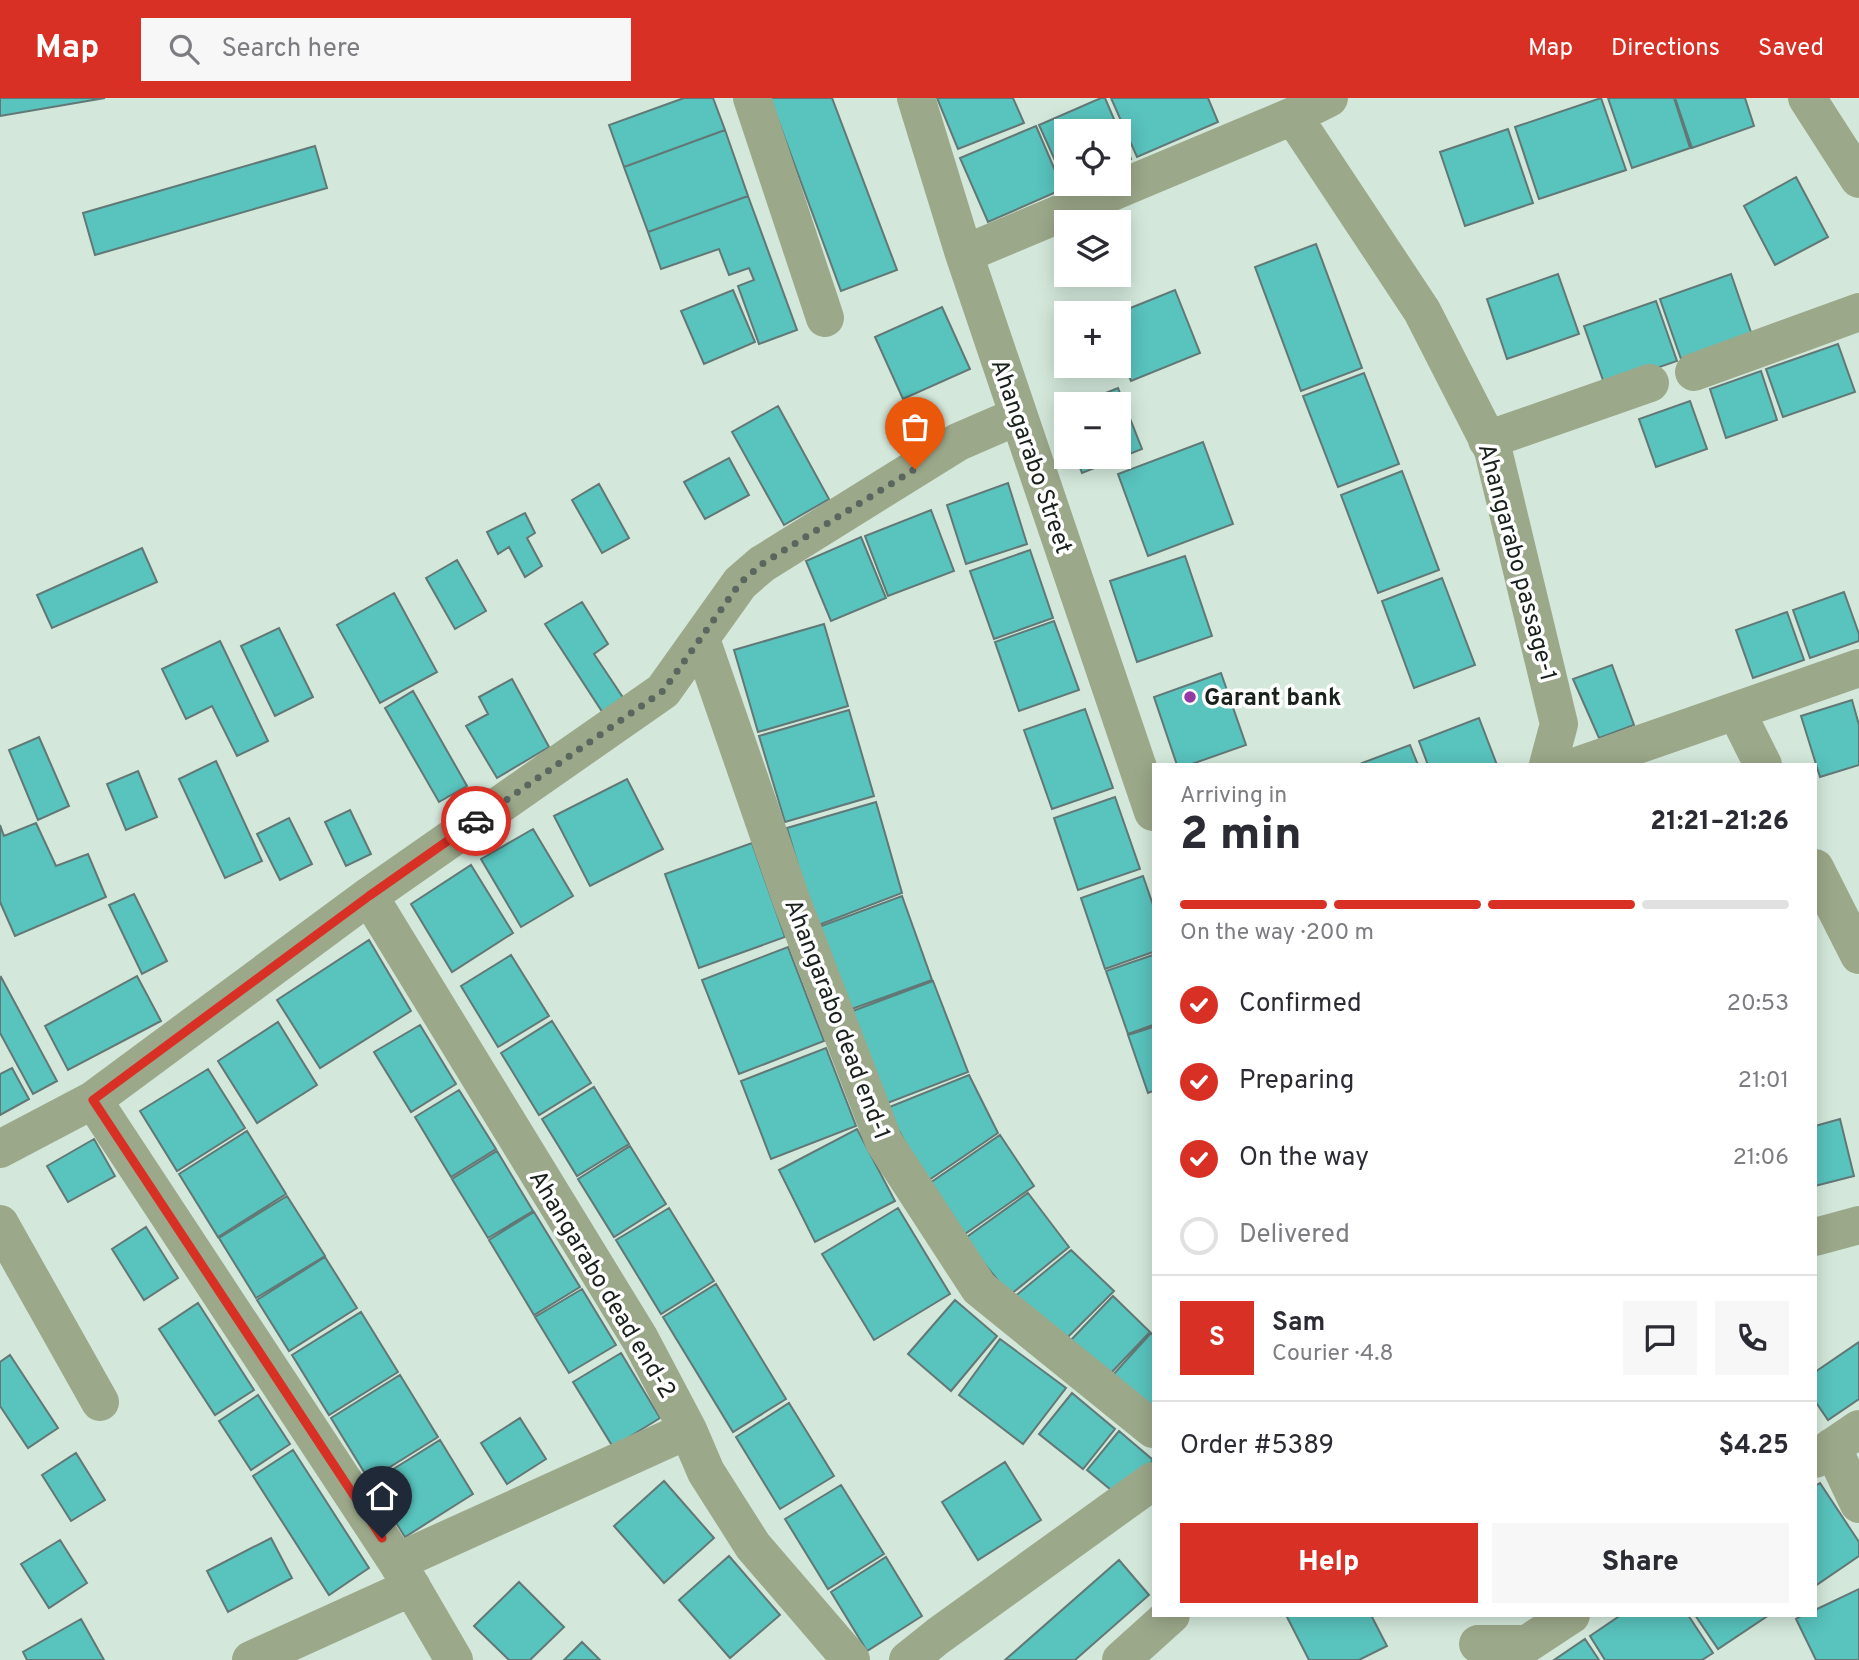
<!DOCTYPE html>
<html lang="en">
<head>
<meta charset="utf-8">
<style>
  :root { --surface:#fff; --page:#f7f7f7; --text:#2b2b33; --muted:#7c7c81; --line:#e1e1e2; --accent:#d93025 }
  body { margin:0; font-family:Overpass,sans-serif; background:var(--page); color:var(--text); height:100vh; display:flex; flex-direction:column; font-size:26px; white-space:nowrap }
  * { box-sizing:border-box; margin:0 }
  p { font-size:23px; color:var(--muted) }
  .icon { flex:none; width:38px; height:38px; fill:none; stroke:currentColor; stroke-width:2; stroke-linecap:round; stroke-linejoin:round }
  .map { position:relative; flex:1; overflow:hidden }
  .side { position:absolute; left:1152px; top:665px; width:665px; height:854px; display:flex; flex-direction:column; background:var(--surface); border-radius:0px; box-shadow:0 4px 18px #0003 }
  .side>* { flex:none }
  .fabs { position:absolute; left:1054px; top:21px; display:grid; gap:14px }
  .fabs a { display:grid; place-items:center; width:77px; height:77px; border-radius:0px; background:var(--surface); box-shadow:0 4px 18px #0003; font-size:35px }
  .pin { position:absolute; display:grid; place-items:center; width:60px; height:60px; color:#fff; margin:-72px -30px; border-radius:50% 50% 50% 0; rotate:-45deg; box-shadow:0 0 7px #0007 }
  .pin .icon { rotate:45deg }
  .courier { position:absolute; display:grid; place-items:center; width:70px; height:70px; margin:-35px; border:5px solid #d93025; border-radius:50%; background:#fff; color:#222; box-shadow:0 2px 9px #0007 }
  .head em { font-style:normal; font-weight:800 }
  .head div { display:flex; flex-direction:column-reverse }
  .head { display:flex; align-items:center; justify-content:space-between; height:119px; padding:0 28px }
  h1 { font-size:46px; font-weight:800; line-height:52px }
  .bar { display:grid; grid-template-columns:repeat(4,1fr); gap:10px 7px; align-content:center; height:84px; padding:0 28px }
  .bar i { height:9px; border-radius:5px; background:var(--line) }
  .bar .current { background:var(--accent) }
  .bar p { grid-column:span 4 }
  .line { display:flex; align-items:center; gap:18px; padding:0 28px; border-top:2px solid var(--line) }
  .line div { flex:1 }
  .round { display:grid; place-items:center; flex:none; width:74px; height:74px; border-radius:0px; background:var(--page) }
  ol { padding:0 28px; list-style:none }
  li { display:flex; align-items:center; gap:21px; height:77px }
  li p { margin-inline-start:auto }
  li .icon { padding:7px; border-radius:50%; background:var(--accent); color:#fff; stroke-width:4 }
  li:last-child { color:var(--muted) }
  li i { width:38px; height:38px; border:4px solid var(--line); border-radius:50% }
  .cta { display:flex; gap:14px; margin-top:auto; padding:14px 28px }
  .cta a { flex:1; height:80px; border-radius:0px; background:var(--accent); color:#fff; font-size:28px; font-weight:800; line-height:80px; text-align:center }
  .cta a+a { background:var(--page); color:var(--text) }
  header { display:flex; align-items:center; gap:42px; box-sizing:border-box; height:98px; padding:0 35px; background:var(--accent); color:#fff }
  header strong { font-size:33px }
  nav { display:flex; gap:38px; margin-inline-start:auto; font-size:24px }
  .search { width:490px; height:63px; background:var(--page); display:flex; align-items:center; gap:18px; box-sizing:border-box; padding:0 24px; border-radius:0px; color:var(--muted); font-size:26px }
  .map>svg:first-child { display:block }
  .building { fill:#59c3bd; stroke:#617876; stroke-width:2 }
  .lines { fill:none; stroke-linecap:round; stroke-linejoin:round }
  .minor { stroke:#9ca88a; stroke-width:38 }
  .done { stroke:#5a675f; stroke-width:7; stroke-dasharray:0 12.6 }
  .route { stroke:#d93025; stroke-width:9 }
  .poi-dot { fill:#9539a4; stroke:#fff; stroke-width:2.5 }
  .labels { text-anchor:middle; stroke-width:7; stroke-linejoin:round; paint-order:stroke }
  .street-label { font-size:24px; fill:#19211c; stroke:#fff }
  .poi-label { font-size:24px; font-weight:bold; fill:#19211c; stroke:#fff; text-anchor:start }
</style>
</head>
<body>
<header>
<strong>Map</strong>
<div class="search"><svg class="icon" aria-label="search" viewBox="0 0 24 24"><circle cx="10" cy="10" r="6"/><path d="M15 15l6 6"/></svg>Search here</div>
<nav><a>Map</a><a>Directions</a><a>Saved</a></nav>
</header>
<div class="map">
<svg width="1859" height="1562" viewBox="0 0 1859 1562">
  <rect width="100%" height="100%" fill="#d3e8db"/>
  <!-- building -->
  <path class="building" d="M0,0H105L0,18Z
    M684,0H713L725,32L624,69L609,27Z
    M770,0H832L897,172L841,193Z
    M937,0H1013L1024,25L958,51Z
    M1101,0H1105L1131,61L1118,67V33H1066V86H1075L1067,89L1039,27Z
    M1111,0H1208L1218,24L1137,59Z
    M1601,0L1626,72L1539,101L1515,29Z
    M1608,0H1674L1690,50L1632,70Z
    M1675,0H1745L1754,28L1692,50Z
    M1036,28L1063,91L988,124L960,60Z
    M1508,31L1533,105L1465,128L1440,54Z
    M725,32L748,98L648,134L624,69Z
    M315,48L327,90L95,157L83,115Z
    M1796,79L1828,139L1775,167L1744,108Z
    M748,98L797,232L759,246L738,188L754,182L749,170L729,177L719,151L661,171L648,134Z
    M1316,146L1362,270L1301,293L1255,169Z
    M1558,176L1579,236L1507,261L1487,201Z
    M1731,176L1752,237L1681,261L1660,201Z
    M733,192L755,244L704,266L681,213Z
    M1175,192L1200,255L1131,283L1118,253V215Z
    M1656,203L1677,263L1605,288L1584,228Z
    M942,209L970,271L903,301L875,239Z
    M1838,246L1855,294L1783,319L1766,271Z
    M1761,273L1777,322L1726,340L1710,291Z
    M1364,275L1399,366L1338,389L1303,298Z
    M1118,290L1142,351L1082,375L1076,359H1118V306H1078Z
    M1690,303L1707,351L1656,369L1639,321Z
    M778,308L829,401L784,427L732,334Z
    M1066,311V332L1059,314Z
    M1203,344L1233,426L1148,458L1118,376Z
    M729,360L749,397L705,421L684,384Z
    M1402,373L1439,472L1378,495L1341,397Z
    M1008,385L1027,446L966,466L947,407Z
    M599,386L629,440L602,455L572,402Z
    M931,412L954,473L888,498L865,438Z
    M525,415L535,435L527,440L542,468L525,479L509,449L498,456L487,434Z
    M861,439L886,500L831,523L806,463Z
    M142,450L157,484L52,530L37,497Z
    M1030,452L1053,520L994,541L970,473Z
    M1185,458L1212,538L1137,564L1110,483Z
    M457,462L486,513L455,531L426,480Z
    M1442,480L1475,567L1414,590L1382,503Z
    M1844,494L1859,536V543L1810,560L1793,512Z
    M394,495L437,574L380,605L337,527Z
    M582,504L608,546L594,556L624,601L603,615L545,526Z
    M1787,514L1804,562L1753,580L1736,532Z
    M1054,523L1079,592L1019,613L995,544Z
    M824,526L848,608L758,634L734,552Z
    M279,530L313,599L275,618L241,548Z
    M220,543L268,643L237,658L212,608L186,621L162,571Z
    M1612,567L1634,627L1599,640L1573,581Z
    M1221,575L1246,647L1189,667H1177L1154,599Z
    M512,581L549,649L497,680L466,628L488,616L479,599Z
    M413,593L467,688L439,704L385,610Z
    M1852,602L1859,627V667L1820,679L1801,618Z
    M1085,611L1113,690L1052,711L1024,632Z
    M849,612L874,698L785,724L759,638Z
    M1479,620L1497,667H1428L1419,643Z
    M39,639L69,708L38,722L9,652Z
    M1410,647L1418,667H1363L1362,665Z
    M216,663L262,763L225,780L179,681Z
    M138,673L157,719L126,732L107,686Z
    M627,681L663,751L590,788L554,718Z
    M1115,699L1140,771L1078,792L1054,720Z
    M876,704L902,795L816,828L787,730Z
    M350,712L371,756L346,768L325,724Z
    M289,720L312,766L280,782L257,736Z
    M36,725L56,768L88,756L106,799L15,838L0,804V727L4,738Z
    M533,731L573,798L521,829L481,761Z
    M752,745L785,839L699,870L665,776Z
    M471,767L513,835L452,874L411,806Z
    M1143,778L1153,807V854L1105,871L1081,800Z
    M134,796L167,863L142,876L109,807Z
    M902,798L932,882L849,912L816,830Z
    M369,842L411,913L320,970L277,902Z
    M788,849L824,943L739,976L702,882Z
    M511,857L549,918L498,949L461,888Z
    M1153,857V927L1128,936L1106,873Z
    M137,878L161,923L68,972L45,928Z
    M1,879L57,983L33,996L0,935V880Z
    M933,883L968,974L885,1006L850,914Z
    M552,923L591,985L539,1017L501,955Z
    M278,924L317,987L257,1025L218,963Z
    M420,927L456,986L411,1014L374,954Z
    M1153,929V993L1148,995L1128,937Z
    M826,950L856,1028L771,1061L741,983Z
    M12,970L29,1001L0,1017V976Z
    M208,971L245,1030L177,1073L140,1013Z
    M969,977L998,1035L926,1084L887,1010Z
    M594,989L629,1046L577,1078L542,1021Z
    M459,992L496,1051L451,1079L415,1019Z
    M1840,1021L1854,1078L1815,1088V1028Z
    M857,1031L895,1103L815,1144L779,1072Z
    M247,1033L286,1096L218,1139L179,1076Z
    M1000,1037L1034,1088L962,1138L927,1087Z
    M94,1041L115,1078L68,1104L47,1068Z
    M630,1048L666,1106L614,1139L578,1081Z
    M497,1053L533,1113L488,1140L452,1081Z
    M1028,1095L1069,1149L1010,1197L964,1141Z
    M287,1098L325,1158L256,1200L219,1140Z
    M669,1110L714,1183L661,1216L616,1142Z
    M898,1110L950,1196L874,1242L822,1156Z
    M534,1114L580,1189L534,1217L489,1142Z
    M146,1129L178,1180L144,1202L112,1151Z
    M1071,1152L1114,1193L1067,1240L1013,1200Z
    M325,1159L357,1210L289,1253L257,1202Z
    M716,1186L786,1301L733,1334L663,1219Z
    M582,1191L616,1247L569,1275L535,1219Z
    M1113,1198L1150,1234L1109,1277L1070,1243Z
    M955,1202L997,1238L951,1293L908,1256Z
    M198,1205L254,1292L215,1317L159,1231Z
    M361,1214L398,1274L329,1317L292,1257Z
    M1151,1235L1153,1237V1311L1111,1279Z
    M1000,1241L1066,1290L1023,1346L959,1297Z
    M1859,1244V1301L1828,1322L1815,1303V1274Z
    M621,1255L660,1320L613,1349L573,1284Z
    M10,1257L58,1330L28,1350L0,1308V1264Z
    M400,1277L438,1339L369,1382L331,1320Z
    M1072,1295L1115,1331L1083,1371L1039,1336Z
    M258,1297L290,1346L251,1372L219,1323Z
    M789,1305L834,1378L780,1411L736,1339Z
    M520,1320L546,1361L507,1386L481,1345Z
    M1119,1333L1153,1362L1122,1401L1087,1372Z
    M440,1342L473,1396L405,1439L371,1385Z
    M293,1352L369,1470L329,1497L253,1378Z
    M76,1355L105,1402L71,1423L42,1377Z
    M1005,1364L1041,1422L978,1462L942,1404Z
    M664,1383L714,1440L664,1485L614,1428Z
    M1820,1385L1859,1444V1458L1815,1488V1388Z
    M841,1387L884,1456L828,1491L785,1421Z
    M271,1440L292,1480L228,1514L207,1473Z
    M60,1442L87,1485L49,1510L21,1466Z
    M729,1458L780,1517L730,1560L679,1502Z
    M886,1459L922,1518L867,1553L831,1494Z
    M1119,1462L1149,1497L1075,1562H1005Z
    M519,1484L564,1529L530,1562H509L474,1528Z
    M1859,1491V1562H1816L1796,1521L1803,1517H1815V1512Z
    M1286,1517H1371L1387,1548L1359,1562H1309Z
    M1621,1517H1688L1713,1555L1702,1562H1605L1590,1538Z
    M1695,1517H1769L1718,1551Z
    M81,1521L104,1562H27L23,1554Z
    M1585,1541L1599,1562H1554Z
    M582,1544L600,1562H564Z"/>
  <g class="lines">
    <!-- minor -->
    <path class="minor" d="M752,0L825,220
      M916,0L964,156L1153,714
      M1807,0L1859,81
      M1293,18L1422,213L1493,352L1559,626L1548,667
      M964,156L1293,18L1329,0
      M1694,274L1859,214
      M1487,342L1650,285
      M701,541L792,804L884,1044L979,1190L1153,1331
      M1736,613L1763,667
      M1580,667L1859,570
      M1815,770L1859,857
      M369,798L640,1241L688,1332L706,1374L753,1448L851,1562
      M93,1002L397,1464L454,1562
      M0,1051L93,1002L369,798L663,593L740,485L762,466L958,344L1018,318
      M0,1126L100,1304
      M1815,1139L1859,1127
      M1832,1349L1859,1406
      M1815,1361L1859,1331
      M397,1464L688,1332
      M1478,1546H1527L1571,1517
      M251,1562L412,1489
      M908,1562L938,1538L1153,1383
      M1121,1562L1171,1517"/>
  </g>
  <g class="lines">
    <!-- done -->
    <path class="done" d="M476,723L663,593L740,485L762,466L915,371"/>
    <!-- route -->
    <path class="route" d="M382,1440L93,1002L369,798L476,723"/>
  </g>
  <!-- markers -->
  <circle class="poi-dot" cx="1190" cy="599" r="7"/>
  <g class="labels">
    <!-- street labels -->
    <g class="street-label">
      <text transform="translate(1032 358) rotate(71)" y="8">Ahangarabo Street</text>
      <text transform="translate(1518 464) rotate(75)" y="8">Ahangarabo passage-1</text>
      <text transform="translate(838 921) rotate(69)" y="8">Ahangarabo dead end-1</text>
      <text transform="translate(603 1186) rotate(59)" y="8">Ahangarabo dead end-2</text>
    </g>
    <!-- poi labels -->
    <g class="poi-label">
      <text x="1204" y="607">Garant bank</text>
    </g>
  </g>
</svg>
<div class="fabs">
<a><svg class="icon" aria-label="locate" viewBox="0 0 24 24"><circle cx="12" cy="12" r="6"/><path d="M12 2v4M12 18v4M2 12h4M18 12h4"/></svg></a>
<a><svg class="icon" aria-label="layers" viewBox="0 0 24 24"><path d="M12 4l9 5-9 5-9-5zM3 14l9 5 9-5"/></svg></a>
<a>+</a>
<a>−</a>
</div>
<div class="pin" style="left:915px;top:371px;background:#ea580c"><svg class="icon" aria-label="bag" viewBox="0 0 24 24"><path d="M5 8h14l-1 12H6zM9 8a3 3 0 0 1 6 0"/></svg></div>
<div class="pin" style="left:382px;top:1440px;background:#1f2937"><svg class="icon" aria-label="home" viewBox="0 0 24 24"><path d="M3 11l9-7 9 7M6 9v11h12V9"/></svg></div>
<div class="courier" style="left:476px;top:723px"><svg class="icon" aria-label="car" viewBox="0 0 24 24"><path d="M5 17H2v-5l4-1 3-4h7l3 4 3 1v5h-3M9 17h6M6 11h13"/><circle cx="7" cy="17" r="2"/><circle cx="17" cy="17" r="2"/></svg></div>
<section class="side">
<div class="head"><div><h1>2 min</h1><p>Arriving in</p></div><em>21:21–21:26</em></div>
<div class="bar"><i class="current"></i><i class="current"></i><i class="current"></i><i></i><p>On the way · 200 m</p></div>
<ol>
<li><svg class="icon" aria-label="check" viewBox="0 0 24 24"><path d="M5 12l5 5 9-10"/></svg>Confirmed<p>20:53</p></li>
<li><svg class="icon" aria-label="check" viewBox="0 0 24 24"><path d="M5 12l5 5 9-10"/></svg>Preparing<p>21:01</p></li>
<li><svg class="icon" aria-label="check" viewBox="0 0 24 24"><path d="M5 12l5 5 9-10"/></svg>On the way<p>21:06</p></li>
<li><i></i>Delivered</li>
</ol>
<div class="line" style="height:126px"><b class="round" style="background:var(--accent);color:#fff">S</b><div><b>Sam</b><p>Courier · 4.8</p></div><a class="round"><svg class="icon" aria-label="chat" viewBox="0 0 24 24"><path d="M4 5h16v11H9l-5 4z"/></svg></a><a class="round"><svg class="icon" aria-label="phone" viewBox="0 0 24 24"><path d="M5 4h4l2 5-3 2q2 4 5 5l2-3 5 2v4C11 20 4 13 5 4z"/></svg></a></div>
<div class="line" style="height:91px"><div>Order #5389</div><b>$4.25</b></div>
<div class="cta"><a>Help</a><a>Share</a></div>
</section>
</div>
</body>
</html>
